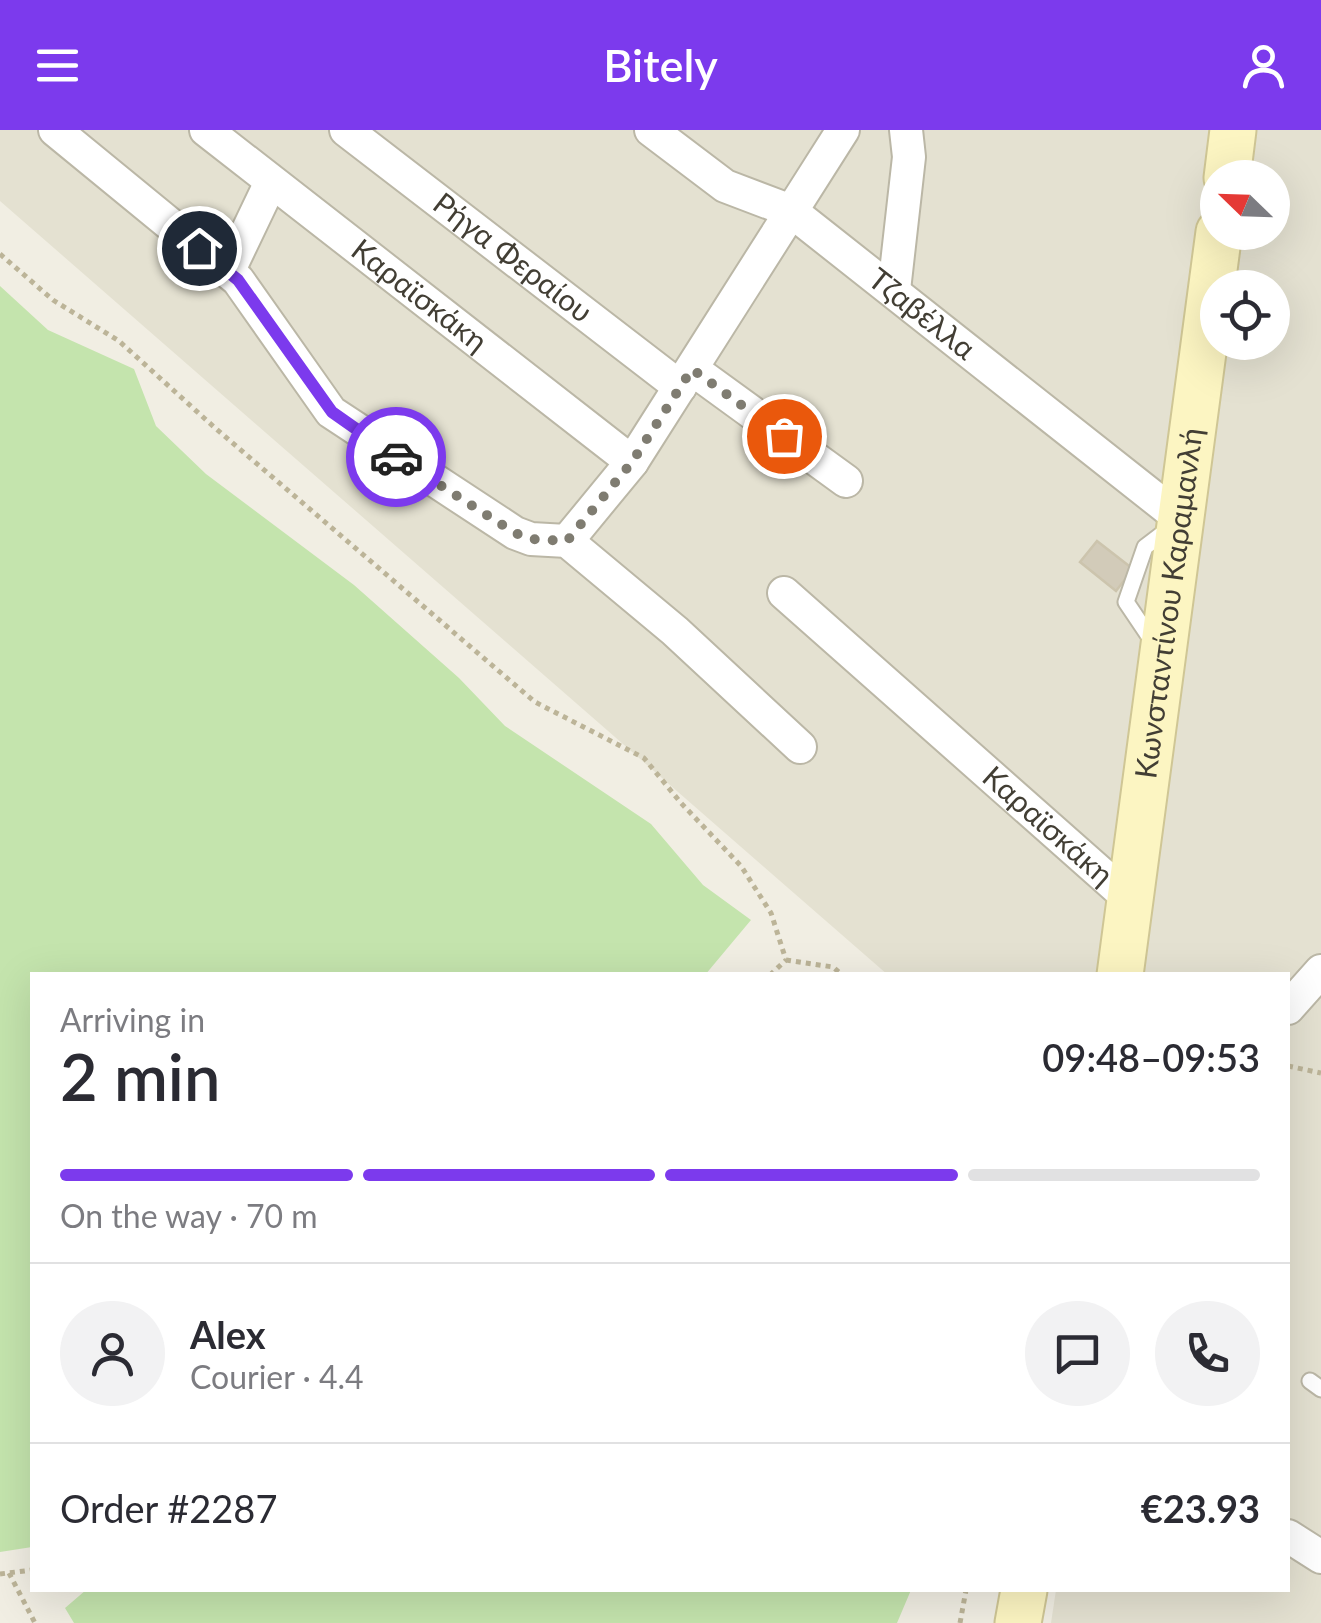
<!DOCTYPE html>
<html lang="en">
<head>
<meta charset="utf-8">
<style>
  :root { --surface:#fff; --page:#f2f2f3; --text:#2b2b33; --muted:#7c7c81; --line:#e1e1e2; --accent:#7c3aed }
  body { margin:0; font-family:Lato,sans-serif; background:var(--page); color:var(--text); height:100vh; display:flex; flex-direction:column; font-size:38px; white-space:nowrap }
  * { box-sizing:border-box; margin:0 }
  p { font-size:32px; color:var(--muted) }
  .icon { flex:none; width:55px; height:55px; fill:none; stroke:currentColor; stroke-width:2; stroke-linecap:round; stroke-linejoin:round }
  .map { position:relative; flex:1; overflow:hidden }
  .panel { position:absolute; left:30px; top:842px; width:1260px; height:620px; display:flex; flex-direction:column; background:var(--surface); border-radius:0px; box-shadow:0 10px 40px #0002 }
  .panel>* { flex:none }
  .needle { width:65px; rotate:293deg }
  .buttons { position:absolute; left:1200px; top:30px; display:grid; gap:20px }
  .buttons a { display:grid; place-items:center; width:90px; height:90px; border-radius:50%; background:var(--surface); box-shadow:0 10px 40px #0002; font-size:50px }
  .pin { position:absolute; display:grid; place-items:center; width:85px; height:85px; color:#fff; margin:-42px; border:5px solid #fff; border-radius:50%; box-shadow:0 2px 10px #0007 }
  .courier { position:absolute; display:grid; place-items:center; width:100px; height:100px; margin:-50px; border:8px solid #7c3aed; border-radius:50%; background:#fff; color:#222; box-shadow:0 2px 12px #0007 }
  .overview em { font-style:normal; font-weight:600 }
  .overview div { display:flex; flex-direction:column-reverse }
  .overview { display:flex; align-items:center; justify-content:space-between; height:170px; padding:0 30px }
  h1 { font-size:65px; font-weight:600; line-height:75px }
  .bar { display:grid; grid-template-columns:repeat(4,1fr); gap:15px 10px; align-content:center; height:120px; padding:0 30px }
  .bar i { height:12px; border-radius:8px; background:var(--line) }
  .bar .current { background:var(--accent) }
  .bar p { grid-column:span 4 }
  .line { display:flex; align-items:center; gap:25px; padding:0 30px; border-top:2px solid var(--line) }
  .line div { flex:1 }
  .round { display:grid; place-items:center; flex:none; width:105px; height:105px; border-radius:52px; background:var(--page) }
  header { display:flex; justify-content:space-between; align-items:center; height:130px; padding:0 30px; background:var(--accent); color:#fff; font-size:45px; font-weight:600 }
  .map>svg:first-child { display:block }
  .residential { fill:#e4e1d1; fill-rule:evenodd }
  .green { fill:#c4e4ad }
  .building { fill:#d2cbb9; stroke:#ccc4ad; stroke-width:2.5 }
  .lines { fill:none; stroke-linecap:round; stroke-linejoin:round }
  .lane-casing { stroke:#bbb7a6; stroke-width:19 }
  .street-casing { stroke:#bbb7a6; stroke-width:36 }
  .secondary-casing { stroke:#cfc695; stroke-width:49 }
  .path { stroke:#bcb498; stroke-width:5; stroke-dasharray:5 5; stroke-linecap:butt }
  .lane { stroke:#fff; stroke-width:15 }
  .street { stroke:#fff; stroke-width:32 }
  .secondary { stroke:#fcf5c2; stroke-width:45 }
  .done { stroke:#7f7c71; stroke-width:10; stroke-dasharray:0 18 }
  .route { stroke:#7c3aed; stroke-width:12 }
  .labels { text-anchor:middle; stroke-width:8; stroke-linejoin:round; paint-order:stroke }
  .street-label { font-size:30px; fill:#423e34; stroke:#fff }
</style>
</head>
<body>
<header><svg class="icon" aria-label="menu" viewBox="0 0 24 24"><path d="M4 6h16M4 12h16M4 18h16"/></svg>Bitely<svg class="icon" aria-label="person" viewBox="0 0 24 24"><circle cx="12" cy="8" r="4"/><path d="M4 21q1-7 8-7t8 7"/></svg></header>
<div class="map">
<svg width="1321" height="1493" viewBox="0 0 1321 1493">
  <rect width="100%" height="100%" fill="#f1eee3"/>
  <!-- residential -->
  <path class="residential" d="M0,0H1321V1493H1051L1056,1460H1288V845H888L0,71ZM1218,48H1272V102H1218ZM1218,158H1272V212H1218Z"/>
  <!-- green -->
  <path class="green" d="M0,156L48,200L134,239L156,296L206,344L354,455L459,548L505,596L651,694L703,755L751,790L705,845H32V1417L0,1422Z
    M86,1460H911L897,1493H74L65,1478Z"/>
  <!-- building -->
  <path class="building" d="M1097,411L1133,439L1116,461L1080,432Z"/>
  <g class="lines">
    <!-- lane casing -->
    <g class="lane-casing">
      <path id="lane" d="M1155,515L1126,472L1145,417L1170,398
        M1310,1251L1321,1259"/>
    </g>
    <!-- street casing -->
    <g class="street-casing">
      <g id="street">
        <path d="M55,0L238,150L331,282L515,403L531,409L567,411L675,501L800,617"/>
        <path id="s1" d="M206,0L632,332"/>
        <path id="s2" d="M346,0L680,257"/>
        <path id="s3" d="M651,0L725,56L791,81L1181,389"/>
        <path d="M228,142L271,52"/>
        <path d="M894,160L909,27L906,0"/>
        <path d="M692,239L846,351"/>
        <path d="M567,411L632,332L843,0"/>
        <path id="s4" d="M784,463L1131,770"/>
        <path d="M1288,878L1321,841"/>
        <path d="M1288,1406L1321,1427"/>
      </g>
    </g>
    <!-- secondary casing -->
    <g class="secondary-casing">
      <g id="secondary">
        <path d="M1227,48L1233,0"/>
        <path id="s5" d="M1120,845L1219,102"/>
        <path d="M1018,1493L1024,1460"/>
      </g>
    </g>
    <!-- path -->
    <path class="path" d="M0,124L53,170L119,211L214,297L535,572L644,628L681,673L741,736L771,783L786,830
      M786,830L833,837L842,845
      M770,845L786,830
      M1288,936L1321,943
      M9,1443L35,1493
      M0,1444L32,1440
      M960,1493L966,1460"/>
    <!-- lane -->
    <use href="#lane" class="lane"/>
    <!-- street -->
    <use href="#street" class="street"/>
    <!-- secondary -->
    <use href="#secondary" class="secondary"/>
  </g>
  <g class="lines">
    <!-- done -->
    <path class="done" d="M396,327L515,403L531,409L567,411L632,332L692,239L784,306"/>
    <!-- route -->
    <path class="route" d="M199,118L238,150L332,282L396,327"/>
  </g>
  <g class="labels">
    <!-- street labels -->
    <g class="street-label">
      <text dy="10" stroke="none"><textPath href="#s2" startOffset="210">Ρήγα Φεραίου</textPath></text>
      <text dy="10" stroke="none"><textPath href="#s1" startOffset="270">Καραϊσκάκη</textPath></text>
      <text dy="10" stroke="none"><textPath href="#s3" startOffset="330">Τζαβέλλα</textPath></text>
      <text dy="10" stroke="none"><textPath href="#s5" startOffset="375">Κωνσταντίνου Καραμανλή</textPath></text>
      <text dy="10" stroke="none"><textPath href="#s4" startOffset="352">Καραϊσκάκη</textPath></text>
    </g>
  </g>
</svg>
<div class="buttons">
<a><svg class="needle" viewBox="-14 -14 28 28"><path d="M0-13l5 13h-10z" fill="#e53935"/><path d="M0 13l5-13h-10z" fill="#7c7c81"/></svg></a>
<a><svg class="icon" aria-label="locate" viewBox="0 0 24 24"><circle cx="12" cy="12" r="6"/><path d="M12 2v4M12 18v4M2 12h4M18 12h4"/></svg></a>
</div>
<div class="pin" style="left:784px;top:306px;background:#ea580c"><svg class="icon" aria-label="bag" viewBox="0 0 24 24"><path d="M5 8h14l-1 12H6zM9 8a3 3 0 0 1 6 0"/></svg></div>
<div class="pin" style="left:199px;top:118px;background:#1f2937"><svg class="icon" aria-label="home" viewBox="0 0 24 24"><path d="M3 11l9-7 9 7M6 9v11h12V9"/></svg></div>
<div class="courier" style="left:396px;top:327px"><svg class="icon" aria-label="car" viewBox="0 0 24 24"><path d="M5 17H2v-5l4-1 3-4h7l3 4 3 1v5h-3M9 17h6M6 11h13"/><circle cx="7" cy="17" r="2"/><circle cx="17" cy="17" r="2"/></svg></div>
<section class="panel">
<div class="overview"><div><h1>2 min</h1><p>Arriving in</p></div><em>09:48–09:53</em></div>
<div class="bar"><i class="current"></i><i class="current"></i><i class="current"></i><i></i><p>On the way · 70 m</p></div>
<div class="line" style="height:180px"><a class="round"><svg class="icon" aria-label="person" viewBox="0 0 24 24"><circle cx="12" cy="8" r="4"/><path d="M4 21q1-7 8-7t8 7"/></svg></a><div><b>Alex</b><p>Courier · 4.4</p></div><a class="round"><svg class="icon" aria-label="chat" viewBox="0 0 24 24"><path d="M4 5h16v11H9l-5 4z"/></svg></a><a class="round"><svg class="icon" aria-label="phone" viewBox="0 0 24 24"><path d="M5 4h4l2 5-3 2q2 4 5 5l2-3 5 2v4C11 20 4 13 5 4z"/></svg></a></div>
<div class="line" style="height:130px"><div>Order #2287</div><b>€23.93</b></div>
</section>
</div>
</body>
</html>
